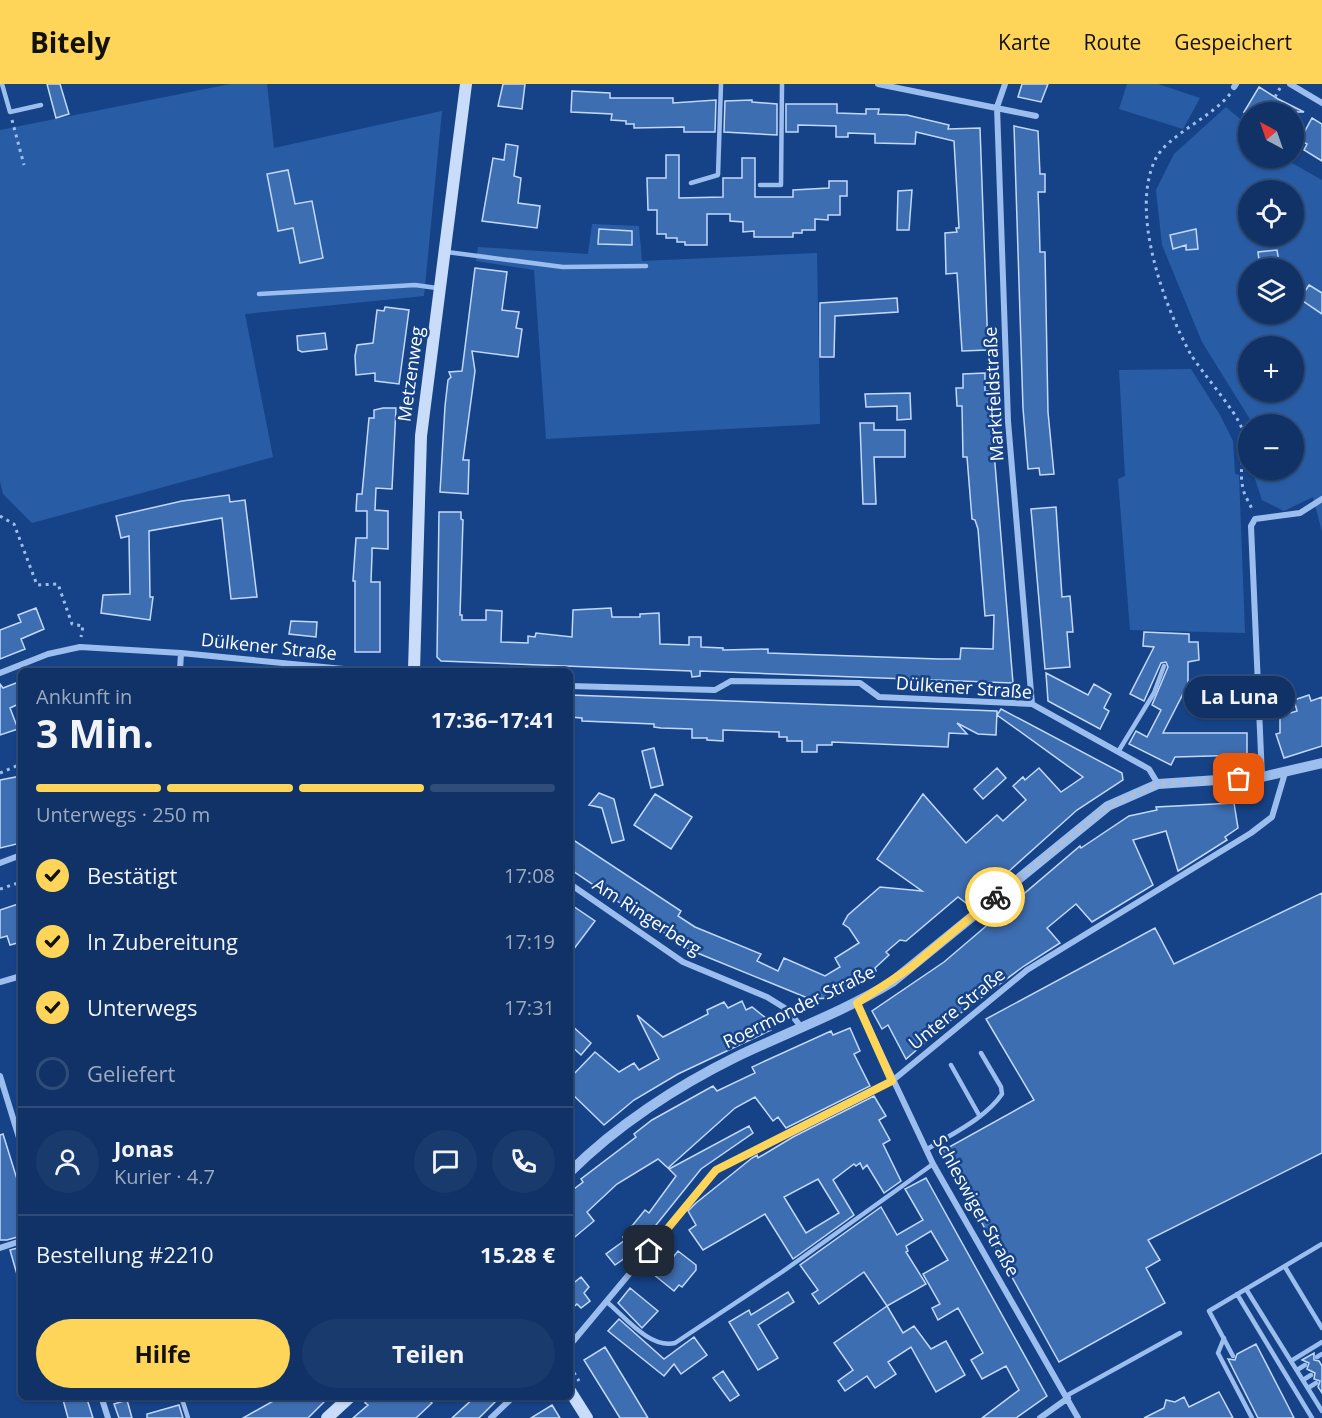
<!DOCTYPE html>
<html lang="de">
<head>
<meta charset="utf-8">
<style>
  :root { --surface:#103266; --page:#193a6c; --text:#f1f3f6; --muted:#9caabf; --line:#304d7a; --accent:#ffd559 }
  body { margin:0; font-family:"Open Sans",sans-serif; background:var(--page); color:var(--text); height:100vh; display:flex; flex-direction:column; font-size:22px; white-space:nowrap }
  * { box-sizing:border-box; margin:0 }
  p { font-size:20px; color:var(--muted) }
  .icon { flex:none; width:33px; height:33px; fill:none; stroke:currentColor; stroke-width:2; stroke-linecap:round; stroke-linejoin:round }
  .map { position:relative; flex:1; overflow:hidden }
  .details { position:absolute; left:18px; top:584px; width:555px; height:732px; display:flex; flex-direction:column; background:var(--surface); border-radius:9px; box-shadow:0 2px 4px #0004,0 0 0 2px var(--line) }
  .details>* { flex:none }
  .needle { width:39px; rotate:320deg }
  .buttons { position:absolute; left:1238px; top:18px; display:grid; gap:12px }
  .buttons a { display:grid; place-items:center; width:66px; height:66px; border-radius:50%; background:var(--surface); box-shadow:0 2px 4px #0004,0 0 0 2px var(--line); font-size:30px }
  .pin { position:absolute; display:grid; place-items:center; width:51px; height:51px; color:#fff; margin:-26px; border-radius:12px; box-shadow:0 3px 9px #0006 }
  .courier { position:absolute; display:grid; place-items:center; width:60px; height:60px; margin:-30px; border:4px solid #ffd559; border-radius:50%; background:#fff; color:#222; box-shadow:0 2px 8px #0007 }
  .bubble { position:absolute; height:42px; border-radius:21px; background:var(--surface); box-shadow:0 2px 4px #0004,0 0 0 2px var(--line); font-size:20px; font-weight:700; line-height:42px; text-align:center }
  .head em { font-style:normal; font-weight:700 }
  .head div { display:flex; flex-direction:column-reverse }
  .head { display:flex; align-items:center; justify-content:space-between; height:102px; padding:0 18px }
  h1 { font-size:39px; font-weight:700; line-height:45px }
  .bar { display:grid; grid-template-columns:repeat(4,1fr); gap:9px 6px; align-content:center; height:72px; padding:0 18px }
  .bar i { height:8px; border-radius:4px; background:var(--line) }
  .bar .on { background:var(--accent) }
  .bar p { grid-column:span 4 }
  .line { display:flex; align-items:center; gap:15px; padding:0 18px; border-top:2px solid var(--line) }
  .line div { flex:1 }
  .round { display:grid; place-items:center; flex:none; width:63px; height:63px; border-radius:32px; background:var(--page) }
  ol { padding:0 18px; list-style:none }
  li { display:flex; align-items:center; gap:18px; height:66px }
  li p { margin-inline-start:auto }
  li .icon { padding:6px; border-radius:50%; background:var(--accent); color:#111; stroke-width:4 }
  li:last-child { color:var(--muted) }
  li i { width:33px; height:33px; border:3px solid var(--line); border-radius:50% }
  .cta { display:flex; gap:12px; margin-top:auto; padding:12px 18px }
  .cta a { flex:1; height:69px; border-radius:36px; background:var(--accent); color:#111; font-size:24px; font-weight:700; line-height:69px; text-align:center }
  .cta a+a { background:var(--page); color:var(--text) }
  header { display:flex; align-items:center; gap:36px; box-sizing:border-box; height:84px; padding:0 30px; background:var(--accent); color:#111 }
  header strong { font-size:28px }
  nav { display:flex; gap:33px; margin-inline-start:auto; font-size:21px }
  .map>svg:first-child { display:block }
  .green { fill:#285da6; fill-rule:evenodd }
  .building { fill:#3e6eb2; stroke:#c2d9fa; stroke-width:1.5; fill-rule:evenodd }
  .lines { fill:none; stroke-linecap:round; stroke-linejoin:round }
  .path { stroke:#9cbeee; stroke-width:3; stroke-dasharray:3 4.5; stroke-linecap:butt }
  .service { stroke:#9cbeee; stroke-width:4.5 }
  .minor { stroke:#9cbeee; stroke-width:6 }
  .tertiary { stroke:#9cbeee; stroke-width:10 }
  .secondary { stroke:#c9ddfa; stroke-width:12 }
  .done { stroke:#adbdd5; stroke-width:6; stroke-dasharray:0 10.8 }
  .route { stroke:#ffd559; stroke-width:8 }
  .labels { text-anchor:middle; stroke-width:5; stroke-linejoin:round; paint-order:stroke }
  .street-label { font-size:18px; fill:#fff; stroke:#164388 }
</style>
</head>
<body>
<header>
<strong>Bitely</strong>
<nav><a>Karte</a><a>Route</a><a>Gespeichert</a></nav>
</header>
<div class="map">
<svg width="1322" height="1334" viewBox="0 0 1322 1334">
  <rect width="100%" height="100%" fill="#164388"/>
  <!-- green -->
  <path class="green" d="M230,0H267L274,64L442,27L424,212L245,230L273,373L32,439L3,410L0,397V46Z
    M1127,0H1158L1200,14L1183,45L1119,25Z
    M1226,23L1240,35L1243,49L1248,53V74H1283L1322,96V448L1313,413L1284,427L1262,416L1252,386H1293V340H1253L1202,258L1162,161L1156,106L1174,70ZM1248,106H1293V152H1248ZM1248,184H1293V230H1248ZM1248,262H1293V308H1248Z
    M592,140L639,142L642,177L817,169L820,340L546,355L534,186L476,177L478,163L588,170Z
    M1191,285L1220,331L1233,357L1235,390L1239,391L1245,549L1130,546L1118,395L1125,392L1119,286Z"/>
  <!-- building -->
  <path class="building" d="M47,0H60L69,30L56,34Z
    M503,0H525L522,25L498,22Z
    M1022,0H1048L1041,18L1018,13Z
    M1259,3L1278,15L1304,28H1244Z
    M572,7L610,9V14H673V19L716,16L715,48H684V43L634,44V40H626V37L611,36L612,30L571,28Z
    M752,16V18L777,20V51L724,48L725,17Z
    M786,20H837V29L866,30V25H879L878,30L907,31L949,41L948,45L980,44L988,266L962,267L957,189L946,190L945,149L957,148L956,144H959L954,57L916,48L915,60L875,59V50L848,49V53H836V42L798,41V48H786Z
    M1312,34L1322,40V77L1304,66L1307,60L1300,56Z
    M1014,42L1038,47L1040,90H1045V108H1038L1039,131L1040,168H1045L1048,328L1054,390L1040,391L1039,384L1028,385L1023,324Z
    M506,60L518,62L514,92L521,94L518,119L540,122L537,144L482,137L493,74L504,76Z
    M666,71H679V114L723,113V94H742V74H755V113H793V106L829,104V97H847V112H840V131H828V136L815,135V146H802V149H793V153H754V147L743,148V138L730,137V130H707V161H685V158H677V154H666V150H657V126H648L647,94H666Z
    M288,86L295,120L312,117L323,174L300,179L293,144L278,147L267,90Z
    M912,106L909,146H897L898,107Z
    M599,145L632,147V161L598,160Z
    M1196,145L1198,165L1186,166V161L1173,165L1170,151Z
    M1277,166L1280,184H1260L1258,168Z
    M475,184L507,188L502,226L519,228L516,244L522,245L518,273L472,267L475,287L463,376H469L468,410L440,408L445,322L448,296L451,293L449,288L462,287Z
    M1309,201L1322,209V230L1300,215Z
    M897,214L898,228L835,232L834,273H820V219Z
    M385,223L409,226L399,300L375,297V289L356,291L355,272L357,261L373,259L377,226L384,227Z
    M325,249L327,265L302,268L298,266L297,252Z
    M985,289V307H989L1013,599L700,587V592L692,593L691,587L441,577L437,573L439,428H461V435L463,436L460,531H462V536H486V526L502,527L501,558L528,559V552L535,553L536,549L572,553L573,526L611,524L612,533H640V530L659,529L660,560L689,561V553H701V563L723,564V566L768,565V569L939,575H960L961,564L993,565L994,531L985,532L978,445L975,436L972,435L967,373H963L962,322H957L956,304H963V290Z
    M910,309L911,335L897,336V322L866,323L865,310Z
    M383,324H396L392,405L376,404L375,426L388,427V465L372,464V471L371,498H380V568H355V497H353L356,454H367V427H356L357,410H362L369,334H374V326Z
    M860,339H874V346H905V373H874L876,420H863Z
    M229,411L230,418L245,416L257,513L231,515L222,434L149,447L150,513H153L150,536L101,529L103,511L130,510L129,452L121,454L116,432L182,417Z
    M1056,423L1062,513L1070,512L1073,548H1067L1070,583L1045,585L1031,425Z
    M36,524L44,545L21,555L25,565L0,575V546L21,538L18,531Z
    M291,537L317,538L316,553L289,550Z
    M1144,548L1189,550V558H1198L1199,576L1188,578V600L1163,649H1247V671L1175,673L1171,681L1129,660L1136,647L1147,653L1161,626L1152,621L1168,583L1166,578L1161,579L1144,617L1130,610L1154,563L1143,562Z
    M1046,589L1088,611L1094,600L1111,610L1104,624L1109,627L1100,645L1048,617Z
    M21,597V619L10,624L18,645L0,651V600L3,604Z
    M570,611L997,627L996,651L978,650L957,639L967,650L949,649L948,663L832,658V661H817V668H802V657H787V653H779V648L723,646V657L707,656V654H692V645L661,644L654,643V640L582,637V634L570,633Z
    M1309,611L1311,617L1322,613V662L1284,674L1276,650L1280,649V632L1297,627L1294,616Z
    M1001,625L1122,689L1123,696L1077,726L970,822L958,813L906,857L900,856L886,868L889,871L875,884L876,887L832,914L810,915L690,866L570,785V765L575,757L681,827L678,832L695,843L761,870L757,877L778,887L784,874L825,892L840,883L835,874L859,859L849,844L843,840L848,831L880,803L922,807L877,775L923,710L966,759L997,731L1003,737L1026,716L1013,702L1023,693L1025,696L1039,684L1061,708L1083,693L997,631Z
    M654,664L663,701L651,704L642,667Z
    M997,684L1006,694L983,715L974,705Z
    M21,692V759L0,764V696Z
    M599,709L614,715L624,756L612,759L602,724L589,721Z
    M655,710L692,733L671,765L634,741Z
    M1234,719L1238,744L1225,753L1227,756L1178,787L1166,747L1133,756L1153,801L1092,838L1076,820L1047,844L1060,859L1024,882L927,954L928,956L906,975L888,941L882,945L872,927L944,878L1080,762L1081,764L1129,732L1157,726L1156,723Z
    M1322,809V1069L1148,1156L1160,1176L1146,1184L1165,1219L1059,1278L942,1067L1034,1016L986,935L1155,844L1174,880Z
    M21,819V858L10,861L7,852L0,854V826Z
    M570,820L595,837L570,870Z
    M742,917L746,926L752,923L772,939L771,946L678,990L634,1016L604,1041L570,1008V994L595,968L619,988L634,979L639,986L659,975L637,931L663,953L708,930L707,926L724,918L728,924Z
    M570,940L591,959L581,971L570,961Z
    M850,944L860,967L854,970L870,1002L786,1044L778,1033L773,1037L755,1013L735,1024L668,1084L658,1075L617,1100L587,1128L594,1137L570,1157V1108L583,1098L581,1095L636,1053L634,1050L652,1036L713,1002L717,1007L755,989L752,983L831,947L833,951Z
    M874,1012L886,1032L879,1036L890,1056L883,1060L901,1097L884,1109L867,1081L863,1085L860,1079L856,1082L854,1080L833,1096L854,1131L793,1175L765,1130L703,1166L689,1146L696,1141L688,1127L696,1119L752,1074L757,1071L758,1074L793,1053ZM818,1095L839,1129L806,1149L784,1113Z
    M749,1042L753,1049L701,1085L636,1166L615,1181L606,1170L625,1156L623,1153L645,1126L649,1129L676,1092L669,1085Z
    M3,1050L21,1108V1152L7,1156H0V1051Z
    M926,1094L1047,1312L1016,1334H982L1019,1306L1006,1282L982,1295L971,1276L983,1269L958,1224L938,1236L932,1224L940,1220L923,1190L948,1176L931,1147L906,1162L908,1167L906,1168L926,1200L887,1222L864,1188L819,1220L812,1210L818,1206L800,1181L881,1123L897,1151L923,1136L905,1105Z
    M21,1163V1193L18,1194L10,1166Z
    M678,1167L696,1181V1186L682,1203L679,1201L674,1207L653,1190V1185L659,1178L670,1177Z
    M581,1193L589,1203L584,1209L590,1217L581,1224L577,1220L570,1226V1202Z
    M630,1204L658,1227L642,1244L618,1219Z
    M788,1208L794,1218L758,1241L778,1274L758,1286L729,1238L749,1226L751,1231Z
    M887,1222L903,1249L914,1242L931,1265L946,1257L965,1291L936,1308L911,1263L888,1278L896,1290L875,1304L867,1292L845,1307L838,1297L853,1286L834,1259Z
    M619,1235L664,1275L694,1253L707,1271L681,1290L674,1280L664,1292L608,1247Z
    M1256,1260L1288,1322L1294,1334H1258L1228,1275L1235,1276L1237,1270Z
    M605,1263L630,1304L648,1334H620L584,1276Z
    M1314,1269V1276L1319,1277L1322,1282V1309L1318,1303L1320,1297L1314,1295L1315,1289L1307,1285L1309,1279L1302,1276Z
    M723,1287L739,1311L730,1317L713,1294Z
    M1219,1308L1233,1334H1144L1164,1324L1166,1316L1175,1318L1184,1313L1189,1323Z
    M62,1312H86L93,1334H68Z
    M282,1312H330L308,1334H243Z
    M372,1312H426L432,1319L416,1334H353L368,1321L365,1319Z
    M476,1312H501L479,1334H452Z
    M127,1316L132,1334H119L114,1320Z
    M179,1321L183,1334H147V1330Z
    M552,1321L560,1334H531Z"/>
  <g class="lines">
    <!-- path -->
    <path class="path" d="M1230,10C1211,34 1167,51 1155,76C1130,129 1164,221 1190,269C1201,288 1237,328 1242,345C1247,363 1238,385 1243,404C1244,411 1249,418 1252,425
      M1275,13L1280,4
      M12,36L24,81
      M0,432L14,440L37,501L58,500L72,540L83,542L81,553
      M0,689L21,680
      M0,805L21,798
      M570,1282L579,1297"/>
    <!-- service -->
    <path class="service" d="M2,0L10,28L41,21
      M691,99L718,91L721,0
      M760,101H781L782,0
      M447,168L563,183L646,182
      M259,210L415,201L437,204
      M1118,668L1154,609L1164,582
      M951,981L979,1031
      M926,1066C951,1050 985,1035 1002,1010L1001,1003L981,969
      M1285,1183L1322,1244
      M1246,1205L1322,1327
      M1237,1210L1312,1334
      M607,1218C625,1233 650,1265 675,1259L782,1188L933,1080
      M1224,1254L1218,1269L1252,1334
      M1233,1272L1209,1227L1322,1160
      M1317,1273L1322,1270
      M1291,1277L1322,1258
      M1297,1286L1305,1281
      M1303,1296L1311,1291
      M1308,1304L1316,1299
      M181,1312L188,1334
      M1066,1312L1180,1249
      M103,1317L117,1312"/>
    <!-- minor -->
    <path class="minor" d="M878,0L1036,32
      M1005,0L997,23L1008,337L1032,620
      M1290,0L1322,19
      M1234,3L1236,0
      M180,586L181,569
      M438,586H465
      M0,589L48,570L80,563L181,569L354,586
      M570,602L715,606L731,597L860,599L879,613L1032,620L1149,685L1158,700
      M1262,693L1251,442L1255,435L1300,429L1322,415
      M0,779L21,771
      M570,800L683,878L767,913L788,926L801,943
      M0,898L21,892
      M857,919L933,1080L1078,1334
      M0,992L21,1060
      M0,1164L21,1157
      M570,1261L716,1086L892,997L1027,886L1251,749L1272,733L1285,689
      M101,1312L108,1334
      M491,1334L514,1312
      M1040,1334L1068,1314"/>
    <!-- tertiary -->
    <path class="tertiary" d="M570,1088C616,1042 677,1002 736,973C788,948 843,928 892,898L1108,722L1158,700L1262,693L1322,679"/>
    <!-- secondary -->
    <path class="secondary" d="M414,586L421,352L466,0
      M570,1307L587,1334
      M327,1334L351,1312"/>
  </g>
  <g class="lines">
    <!-- done -->
    <path class="done" d="M995,813L1108,722L1158,700L1239,695"/>
    <!-- route -->
    <path class="route" d="M649,1167L716,1086L892,997L857,919L910,884L995,813"/>
  </g>
  <g class="labels">
    <!-- street labels -->
    <g class="street-label">
      <text transform="translate(411 290) rotate(-82)" y="6">Metzenweg</text>
      <text transform="translate(994 310) rotate(-93)" y="6">Marktfeldstraße</text>
      <text transform="translate(269 563) rotate(6)" y="6">Dülkener Straße</text>
      <text transform="translate(964 604) rotate(4)" y="6">Dülkener Straße</text>
      <text transform="translate(647 833) rotate(33)" y="6">Am Ringerberg</text>
      <text transform="translate(799 923) rotate(-26)" y="6">Roermonder Straße</text>
      <text transform="translate(957 925) rotate(-39)" y="6">Untere Straße</text>
      <text transform="translate(976 1122) rotate(61)" y="6">Schleswiger Straße</text>
    </g>
  </g>
</svg>
<div class="buttons">
<a><svg class="needle" viewBox="-14 -14 28 28"><path d="M0-13l5 13h-10z" fill="#e53935"/><path d="M0 13l5-13h-10z" fill="#9caabf"/></svg></a>
<a><svg class="icon" aria-label="locate" viewBox="0 0 24 24"><circle cx="12" cy="12" r="6"/><path d="M12 2v4M12 18v4M2 12h4M18 12h4"/></svg></a>
<a><svg class="icon" aria-label="layers" viewBox="0 0 24 24"><path d="M12 4l9 5-9 5-9-5zM3 14l9 5 9-5"/></svg></a>
<a>+</a>
<a>−</a>
</div>
<div class="pin" style="left:1239px;top:695px;background:#ea580c"><svg class="icon" aria-label="bag" viewBox="0 0 24 24"><path d="M5 8h14l-1 12H6zM9 8a3 3 0 0 1 6 0"/></svg></div>
<div class="pin" style="left:649px;top:1167px;background:#1f2937"><svg class="icon" aria-label="home" viewBox="0 0 24 24"><path d="M3 11l9-7 9 7M6 9v11h12V9"/></svg></div>
<div class="courier" style="left:995px;top:813px"><svg class="icon" aria-label="bike" viewBox="0 0 24 24"><circle cx="6" cy="16" r="4"/><circle cx="18" cy="16" r="4"/><path d="M6 16l4-8h5l3 8M10 8l3 8H6M13 5h3"/></svg></div>
<div class="bubble" style="left:1184px;top:592px;width:111px">La Luna</div>
<section class="details">
<div class="head"><div><h1>3 Min.</h1><p>Ankunft in</p></div><em>17:36–17:41</em></div>
<div class="bar"><i class="on"></i><i class="on"></i><i class="on"></i><i></i><p>Unterwegs · 250 m</p></div>
<ol>
<li><svg class="icon" aria-label="check" viewBox="0 0 24 24"><path d="M5 12l5 5 9-10"/></svg>Bestätigt<p>17:08</p></li>
<li><svg class="icon" aria-label="check" viewBox="0 0 24 24"><path d="M5 12l5 5 9-10"/></svg>In Zubereitung<p>17:19</p></li>
<li><svg class="icon" aria-label="check" viewBox="0 0 24 24"><path d="M5 12l5 5 9-10"/></svg>Unterwegs<p>17:31</p></li>
<li><i></i>Geliefert</li>
</ol>
<div class="line" style="height:108px"><a class="round"><svg class="icon" aria-label="person" viewBox="0 0 24 24"><circle cx="12" cy="8" r="4"/><path d="M4 21q1-7 8-7t8 7"/></svg></a><div><b>Jonas</b><p>Kurier · 4.7</p></div><a class="round"><svg class="icon" aria-label="chat" viewBox="0 0 24 24"><path d="M4 5h16v11H9l-5 4z"/></svg></a><a class="round"><svg class="icon" aria-label="phone" viewBox="0 0 24 24"><path d="M5 4h4l2 5-3 2q2 4 5 5l2-3 5 2v4C11 20 4 13 5 4z"/></svg></a></div>
<div class="line" style="height:78px"><div>Bestellung #2210</div><b>15.28 €</b></div>
<div class="cta"><a>Hilfe</a><a>Teilen</a></div>
</section>
</div>
</body>
</html>
